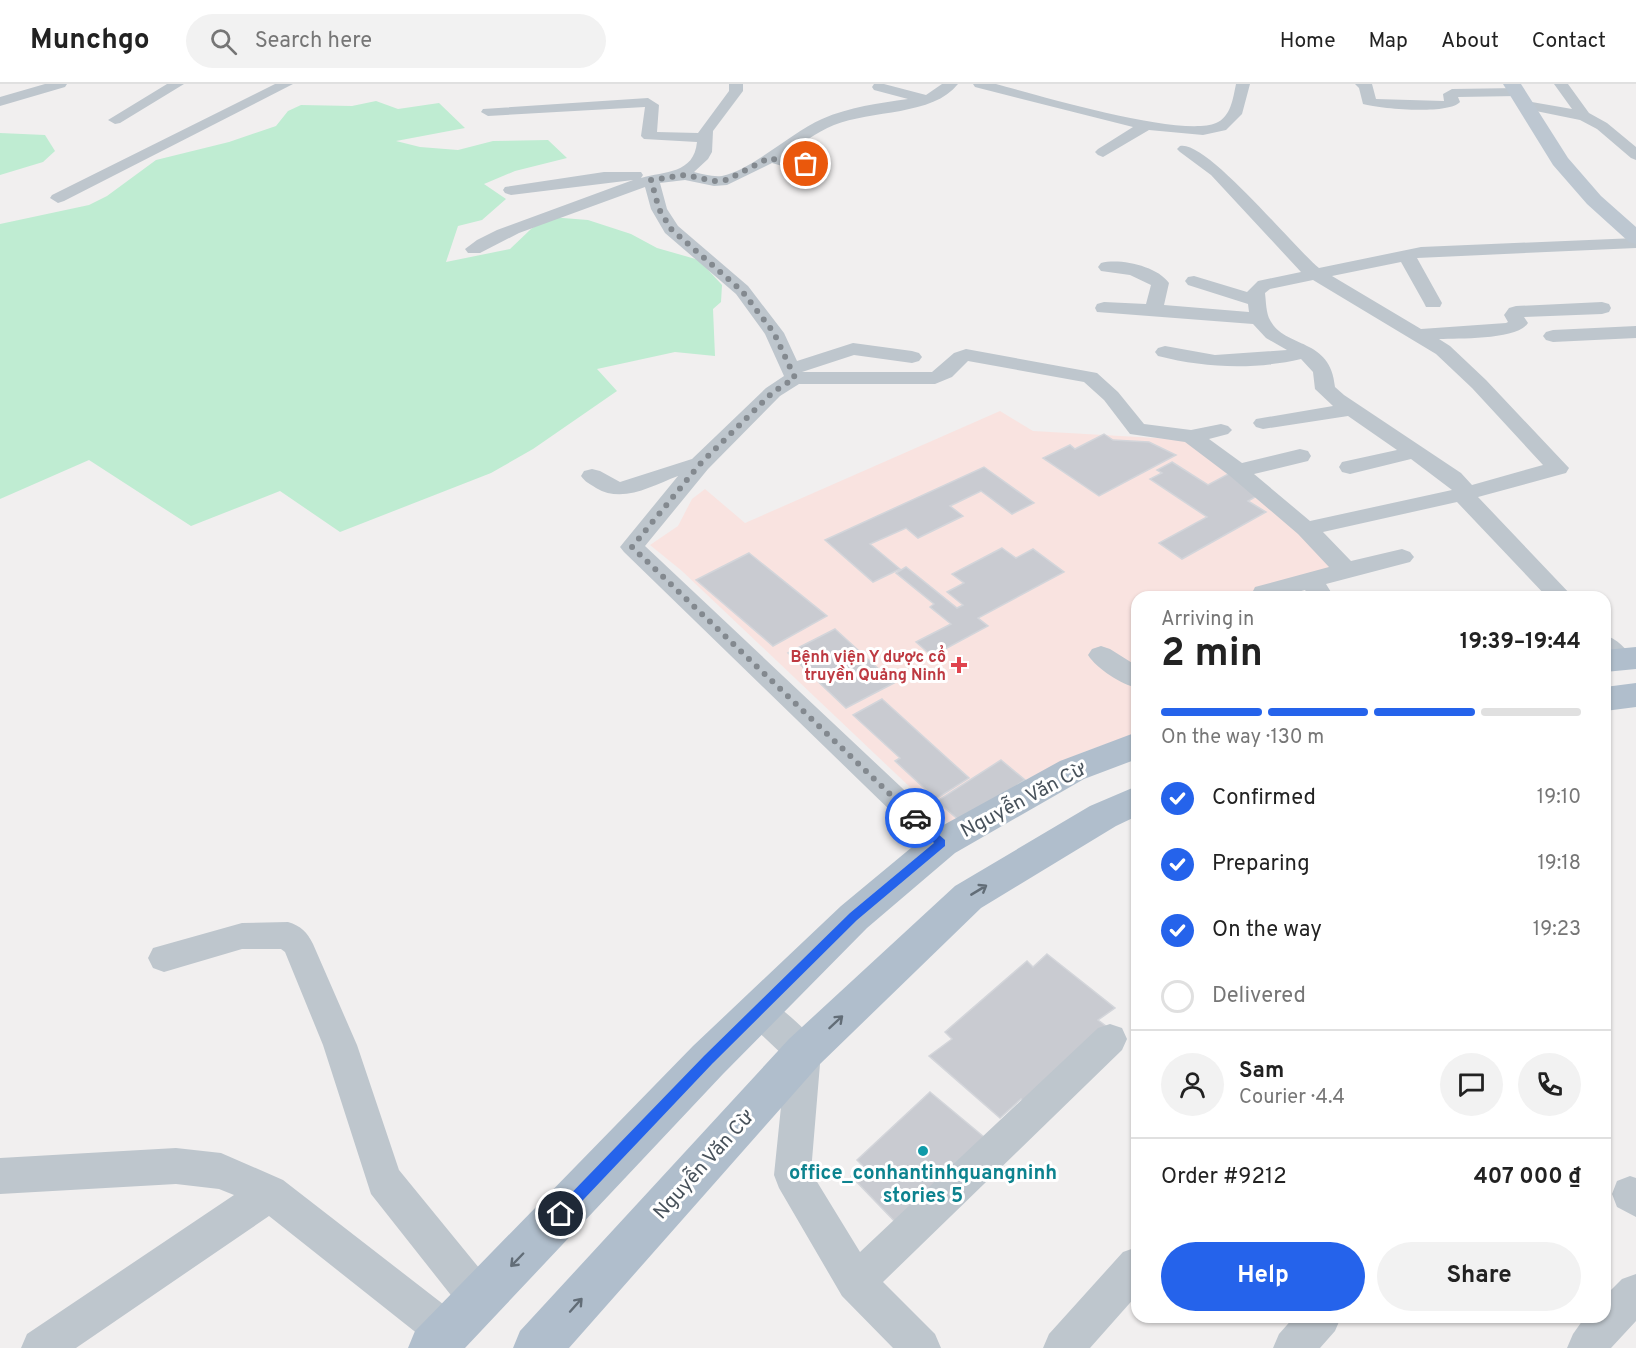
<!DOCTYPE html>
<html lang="en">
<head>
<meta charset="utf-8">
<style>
  :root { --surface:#fff; --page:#f2f2f2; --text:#222; --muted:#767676; --line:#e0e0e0; --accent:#2563eb }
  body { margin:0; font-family:Overpass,sans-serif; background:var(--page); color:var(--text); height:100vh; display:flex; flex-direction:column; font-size:22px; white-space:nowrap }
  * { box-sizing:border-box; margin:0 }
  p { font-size:20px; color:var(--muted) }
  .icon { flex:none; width:33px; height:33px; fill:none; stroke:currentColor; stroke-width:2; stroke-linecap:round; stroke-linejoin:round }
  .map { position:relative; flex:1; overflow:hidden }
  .details { position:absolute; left:1131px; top:507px; width:480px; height:732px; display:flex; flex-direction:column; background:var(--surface); border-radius:18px; box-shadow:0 2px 4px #0004 }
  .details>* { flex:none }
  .pin { position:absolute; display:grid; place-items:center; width:51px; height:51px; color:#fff; margin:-26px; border:3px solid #fff; border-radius:50%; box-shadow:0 2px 6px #0007 }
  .courier { position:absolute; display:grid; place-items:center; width:60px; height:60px; margin:-30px; border:4px solid #2563eb; border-radius:50%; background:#fff; color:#222; box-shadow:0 2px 8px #0007 }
  .headline em { font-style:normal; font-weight:700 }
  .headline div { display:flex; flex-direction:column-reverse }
  .headline { display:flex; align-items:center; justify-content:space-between; height:102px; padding:0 30px }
  h1 { font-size:39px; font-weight:700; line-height:45px }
  .bar { display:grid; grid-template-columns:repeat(4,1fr); gap:9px 6px; align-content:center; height:72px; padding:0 30px }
  .bar i { height:8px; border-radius:4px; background:var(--line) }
  .bar .active { background:var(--accent) }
  .bar p { grid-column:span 4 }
  .line { display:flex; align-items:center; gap:15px; padding:0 30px; border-top:2px solid var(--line) }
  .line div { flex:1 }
  .round { display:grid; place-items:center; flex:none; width:63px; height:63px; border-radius:32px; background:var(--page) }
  ol { padding:0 30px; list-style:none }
  li { display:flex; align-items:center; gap:18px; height:66px }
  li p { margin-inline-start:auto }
  li .icon { padding:6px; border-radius:50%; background:var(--accent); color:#fff; stroke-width:4 }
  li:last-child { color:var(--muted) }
  li i { width:33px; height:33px; border:3px solid var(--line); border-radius:50% }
  .cta { display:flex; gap:12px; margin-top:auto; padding:12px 30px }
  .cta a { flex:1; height:69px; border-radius:36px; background:var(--accent); color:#fff; font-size:24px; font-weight:700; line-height:69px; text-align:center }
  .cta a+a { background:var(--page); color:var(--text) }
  header { display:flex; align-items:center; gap:36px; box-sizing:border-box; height:84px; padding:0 30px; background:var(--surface); border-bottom:2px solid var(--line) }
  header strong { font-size:28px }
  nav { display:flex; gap:33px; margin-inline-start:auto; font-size:21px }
  .search { width:420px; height:54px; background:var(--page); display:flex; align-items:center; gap:15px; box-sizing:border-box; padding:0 21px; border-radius:33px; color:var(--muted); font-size:22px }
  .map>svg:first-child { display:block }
  .medical { fill:#f9e3e0 }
  .green { fill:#bfecd2 }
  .building { fill:#c9cbd1; stroke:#d3d5da; stroke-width:1.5 }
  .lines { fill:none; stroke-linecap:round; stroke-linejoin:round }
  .street { fill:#bec6cd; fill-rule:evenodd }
  .secondary { fill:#bdc7d1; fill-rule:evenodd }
  .primary { fill:#b0becc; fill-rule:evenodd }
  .oneway { stroke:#626d77 }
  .route { fill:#2563eb }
  .done { stroke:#83898f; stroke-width:6; stroke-dasharray:0 10.8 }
  .health-dot { fill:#e0444e; stroke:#fff; stroke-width:2 }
  .culture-dot { fill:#0f9aa8; stroke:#fff; stroke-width:2 }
  .labels { text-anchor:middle; stroke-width:6; stroke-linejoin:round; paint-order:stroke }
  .health-label { font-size:16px; font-weight:bold; fill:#be3a42; stroke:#fff; text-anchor:end }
  .near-street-label { font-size:20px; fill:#48525b; stroke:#fff }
  .near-culture-label { font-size:20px; font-weight:bold; fill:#0d838f; stroke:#fff }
</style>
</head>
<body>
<header>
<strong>Munchgo</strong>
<div class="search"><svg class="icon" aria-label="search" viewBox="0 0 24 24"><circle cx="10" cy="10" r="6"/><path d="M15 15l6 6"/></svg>Search here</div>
<nav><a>Home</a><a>Map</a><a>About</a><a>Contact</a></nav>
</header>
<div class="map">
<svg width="1636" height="1264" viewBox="0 0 1636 1264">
  <rect width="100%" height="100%" fill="#f1efef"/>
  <!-- medical -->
  <path class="medical" d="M1000,327L1033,347L1191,356L1340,485L1241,513H1137V649L1081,669L1025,696L952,743L682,487L650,461L678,442L692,415L705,405L745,439Z"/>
  <!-- green -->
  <path class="green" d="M376,17L398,25L439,19L465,44L396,57L420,63L458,66L493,57L548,56L567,74L515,87L484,100L506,115L482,136L458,142L446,178L510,165L531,145L550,133L588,136L631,150L657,164L699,176L722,201L721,218L713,225L715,272L675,268L597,285L617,307L533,365L491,389L340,448L280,407L191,442L89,376L0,415V140L89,121L107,112L156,76L229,58L276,42L288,27L301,21L352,22Z
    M0,49L45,51L55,67L43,78L0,91Z"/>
  <!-- building -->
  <path class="building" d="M1104,350L1113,356L1149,358L1176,371L1099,412L1043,374L1070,361L1075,365Z
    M1172,378L1208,401L1230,389L1262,409L1248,417L1266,428L1182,475L1159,459L1207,433L1150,395L1162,389L1157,386Z
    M984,383L1034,419L1012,430L981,407L950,422L963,432L918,454L906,444L870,460L900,485L873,498L825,456Z
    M1002,464L1016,474L1033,465L1064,488L978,534L988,542L932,572L916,558L951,540L930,523L934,520L896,489L906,483L957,524L963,521L947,508L964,499L952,490Z
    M749,469L827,532L773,562L696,496Z
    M835,545L894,599L846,624L788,569Z
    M882,615L969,694L936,715L895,677L900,674L853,631Z
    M1001,676L1025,696L961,738L937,717Z
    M1047,870L1115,924L1098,936L1106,942L1028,1021L1021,1015L1000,1034L929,972L952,955L945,948L1027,877L1033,883Z
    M930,1008L990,1058L901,1144L851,1092L863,1082L857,1076Z"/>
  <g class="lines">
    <!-- street -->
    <path class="street" d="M45,0H67L65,3L0,22V13Z
      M167,0H184L120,39L115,40L108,36Z
      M275,0H293L64,117L58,119L50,114L52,111Z
      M729,0H743V7L713,47L712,68L708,75L694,88C703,90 712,93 722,92C752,86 792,48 822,35C849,23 879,19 908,15L874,6L872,3L874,0H884L926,11L942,0H958C933,32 871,26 834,41C816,48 799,62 783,72L812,77L814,80L812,83L789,84L772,79L727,101L714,102L685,96L660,99L667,125L678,142L748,202L784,249L797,277L853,259L912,267L919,269L922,273L919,277L912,279L854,271L802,288H932L954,269L966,265L1097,289L1118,308L1144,340L1191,346L1221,340L1228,342L1232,346L1228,350L1209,355L1242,379L1300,365L1308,367L1311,372L1308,377L1254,390L1310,437L1452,406L1411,375L1350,390L1342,388L1339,383L1342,378L1397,366L1348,332L1263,345L1256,343L1253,339L1256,335L1333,322L1315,305L1313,288L1301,275C1254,286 1205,284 1158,272L1155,268L1158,264L1165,262L1215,271L1287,266L1266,254L1253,240L1097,228L1095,224L1097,220L1104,218L1146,220L1151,201L1130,191L1101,187L1098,183L1101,179C1120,174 1157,182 1169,199L1164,221L1249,228L1248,220L1188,201L1185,197L1188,193L1194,192L1247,208L1258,197L1301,188L1211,91L1180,68L1177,65L1180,62C1206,55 1294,164 1319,184L1421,163L1636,154V164L1417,174L1442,219L1440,223H1426L1424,219L1401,178L1332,192L1421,245L1506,239L1508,238L1504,231L1509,224L1516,222L1602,218L1609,220L1611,224L1609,228L1602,230L1524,233L1528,239C1517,256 1460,254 1439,255L1450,262L1486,296L1569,384L1566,389L1478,413L1573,513H1547L1457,418L1323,448L1351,477L1402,465L1410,468L1414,473L1410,478L1326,500L1334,513H1310L1305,506L1279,513H1254L1252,509L1255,503L1329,483L1298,450L1230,392L1185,358L1130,350L1104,316L1084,298L968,277L952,293L935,300H799L780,312L708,385L645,462L952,751L957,759L952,767L942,771L932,767L624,468L620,463L624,458L678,392C651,402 623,420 596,404C590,400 585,398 581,392L584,387L592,385L600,387L620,398L692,375L766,304L784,292L765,250L736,210L665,149L651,125L645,103L519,149L480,169H468L465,165L477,156L497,146L633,96L511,111L505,109L503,106L505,103L604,88H641L643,91L641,94C665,87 694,90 697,58L644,55L641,52L645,23L488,32L481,28L483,25L648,14L659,21L657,48L698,49L729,7ZM1313,196L1436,270L1472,304L1543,381L1472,401L1461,389L1344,311L1335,303C1331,253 1285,265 1270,236C1266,229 1266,217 1265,209L1270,205Z
      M973,0H996C1038,11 1181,54 1216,39C1231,33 1233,14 1236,0H1250L1242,30L1226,46L1203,51L1149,46L1103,73L1098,71L1095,68L1098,65L1133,43L975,3Z
      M1355,0H1372L1376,15L1444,17L1443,10L1452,5L1518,4L1525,8L1518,12L1458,13L1460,18C1448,31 1381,25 1363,20L1359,4Z
      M1554,0H1568L1589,29L1607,39L1636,63V76L1631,74L1597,45L1580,36L1526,25L1519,21L1526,17L1572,25Z
      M1636,242V254L1553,258L1546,256L1543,252L1546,248L1553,246Z
      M1605,551C1617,555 1626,564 1633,575L1629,581C1619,584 1613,583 1605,575Z
      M1101,562L1110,565L1137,582V604C1121,600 1097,585 1088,571L1092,565Z
      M288,838C301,842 307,848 313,860L357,961L399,1086L493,1201L498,1215L493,1229L479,1234L465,1229L371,1110L323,961L285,868L281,865H242L164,888L153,884L148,874L153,864L242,839Z
      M759,912C779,920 812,949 821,968L811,1088L860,1168L1098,944L1110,940L1122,944L1127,955L1122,966L883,1198L935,1250L941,1264H893L842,1212L779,1104L774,1091L786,974L747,937L742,927L747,917Z
      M176,1064L221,1069L283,1096L461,1234L467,1248L461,1262L456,1264L433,1262L269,1132L76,1264H21L27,1250L234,1111L219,1105L176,1100L0,1110V1074Z
      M1630,1092L1636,1094V1133L1617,1123L1612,1110L1617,1097Z
      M1137,1163V1211L1090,1264H1043L1049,1250L1123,1168Z
      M1636,1190V1237L1611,1264H1567L1573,1250L1585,1233H1605V1212L1622,1195Z
      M1294,1233H1341L1335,1247L1320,1264H1273L1279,1250Z"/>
    <!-- secondary -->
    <path class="secondary" d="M1503,0H1521L1568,74L1601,112L1636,143V160L1629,158L1587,120L1553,81Z"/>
    <!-- primary -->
    <path class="primary" d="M1636,563V585L1605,588V566Z
      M1636,599V623L1605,627V603Z
      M1137,648V675L1084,695L955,769L867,844L723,990L465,1264H408L415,1247L693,962L841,822L929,749L1060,677Z
      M1137,702V732L1116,742L981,824L819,981L569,1264H513L520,1247L789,955L955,802L1090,722Z"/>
  </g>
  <!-- one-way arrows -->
  <defs><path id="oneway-shaft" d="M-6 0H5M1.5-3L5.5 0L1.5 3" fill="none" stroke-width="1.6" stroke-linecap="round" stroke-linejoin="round" transform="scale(1.5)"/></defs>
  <g class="oneway">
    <use href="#oneway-shaft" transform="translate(979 806) rotate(-31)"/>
    <use href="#oneway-shaft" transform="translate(836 938) rotate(-43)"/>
    <use href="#oneway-shaft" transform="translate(517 1176) rotate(134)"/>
    <use href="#oneway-shaft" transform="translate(576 1221) rotate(-48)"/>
  </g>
  <!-- route -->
  <path class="route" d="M915,730L945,756V762L857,836L712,980L566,1134L561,1136L556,1134L554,1130L556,1125L704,972L850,829L934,759L912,737L910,734Z"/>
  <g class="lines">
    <!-- done -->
    <path class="done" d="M806,80L789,79L769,74L727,96L714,97L685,91L651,96L659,125L671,145L742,207L774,249L795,294L773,308L700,380L632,463L915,734"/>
  </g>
  <!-- markers -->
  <path class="health-dot" d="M956 572h6v6h6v6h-6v6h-6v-6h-6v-6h6z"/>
  <circle class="culture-dot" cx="923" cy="1067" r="6"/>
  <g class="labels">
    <!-- health labels -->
    <g class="health-label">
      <text x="946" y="578">Bệnh viện Y dược cổ<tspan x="946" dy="18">truyền Quảng Ninh</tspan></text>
    </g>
    <!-- near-street labels -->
    <g class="near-street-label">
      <text transform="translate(1023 715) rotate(-28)" y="7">Nguyễn Văn Cừ</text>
      <text transform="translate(703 1080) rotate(-48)" y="7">Nguyễn Văn Cừ</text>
    </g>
    <!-- near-culture labels -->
    <g class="near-culture-label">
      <text x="923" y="1095">office_conhantinhquangninh<tspan x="923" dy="23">stories 5</tspan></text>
    </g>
  </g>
</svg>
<div class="pin" style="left:806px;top:80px;background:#ea580c"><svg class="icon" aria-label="bag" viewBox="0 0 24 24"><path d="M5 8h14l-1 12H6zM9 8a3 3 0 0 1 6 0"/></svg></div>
<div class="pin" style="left:561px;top:1130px;background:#1f2937"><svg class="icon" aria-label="home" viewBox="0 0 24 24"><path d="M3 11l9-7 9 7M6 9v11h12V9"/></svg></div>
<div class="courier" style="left:915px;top:734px"><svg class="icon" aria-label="car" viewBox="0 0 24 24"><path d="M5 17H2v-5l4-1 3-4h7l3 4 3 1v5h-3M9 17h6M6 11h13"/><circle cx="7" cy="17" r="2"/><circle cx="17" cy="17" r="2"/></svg></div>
<section class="details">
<div class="headline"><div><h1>2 min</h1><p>Arriving in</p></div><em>19:39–19:44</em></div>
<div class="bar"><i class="active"></i><i class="active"></i><i class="active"></i><i></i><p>On the way · 130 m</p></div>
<ol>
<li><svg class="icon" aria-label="check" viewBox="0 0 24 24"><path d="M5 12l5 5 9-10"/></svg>Confirmed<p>19:10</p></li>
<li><svg class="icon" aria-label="check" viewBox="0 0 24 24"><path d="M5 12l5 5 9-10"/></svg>Preparing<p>19:18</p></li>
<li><svg class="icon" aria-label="check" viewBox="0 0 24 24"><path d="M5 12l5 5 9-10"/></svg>On the way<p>19:23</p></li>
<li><i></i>Delivered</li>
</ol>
<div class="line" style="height:108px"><a class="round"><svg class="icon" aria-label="person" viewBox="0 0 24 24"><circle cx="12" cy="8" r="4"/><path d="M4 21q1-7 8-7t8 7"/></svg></a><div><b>Sam</b><p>Courier · 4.4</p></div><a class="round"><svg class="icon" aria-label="chat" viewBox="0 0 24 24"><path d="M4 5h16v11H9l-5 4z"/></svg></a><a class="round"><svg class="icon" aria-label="phone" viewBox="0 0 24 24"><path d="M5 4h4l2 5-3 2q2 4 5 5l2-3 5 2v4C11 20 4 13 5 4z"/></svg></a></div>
<div class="line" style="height:78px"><div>Order #9212</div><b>407 000 ₫</b></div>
<div class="cta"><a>Help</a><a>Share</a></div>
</section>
</div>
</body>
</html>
